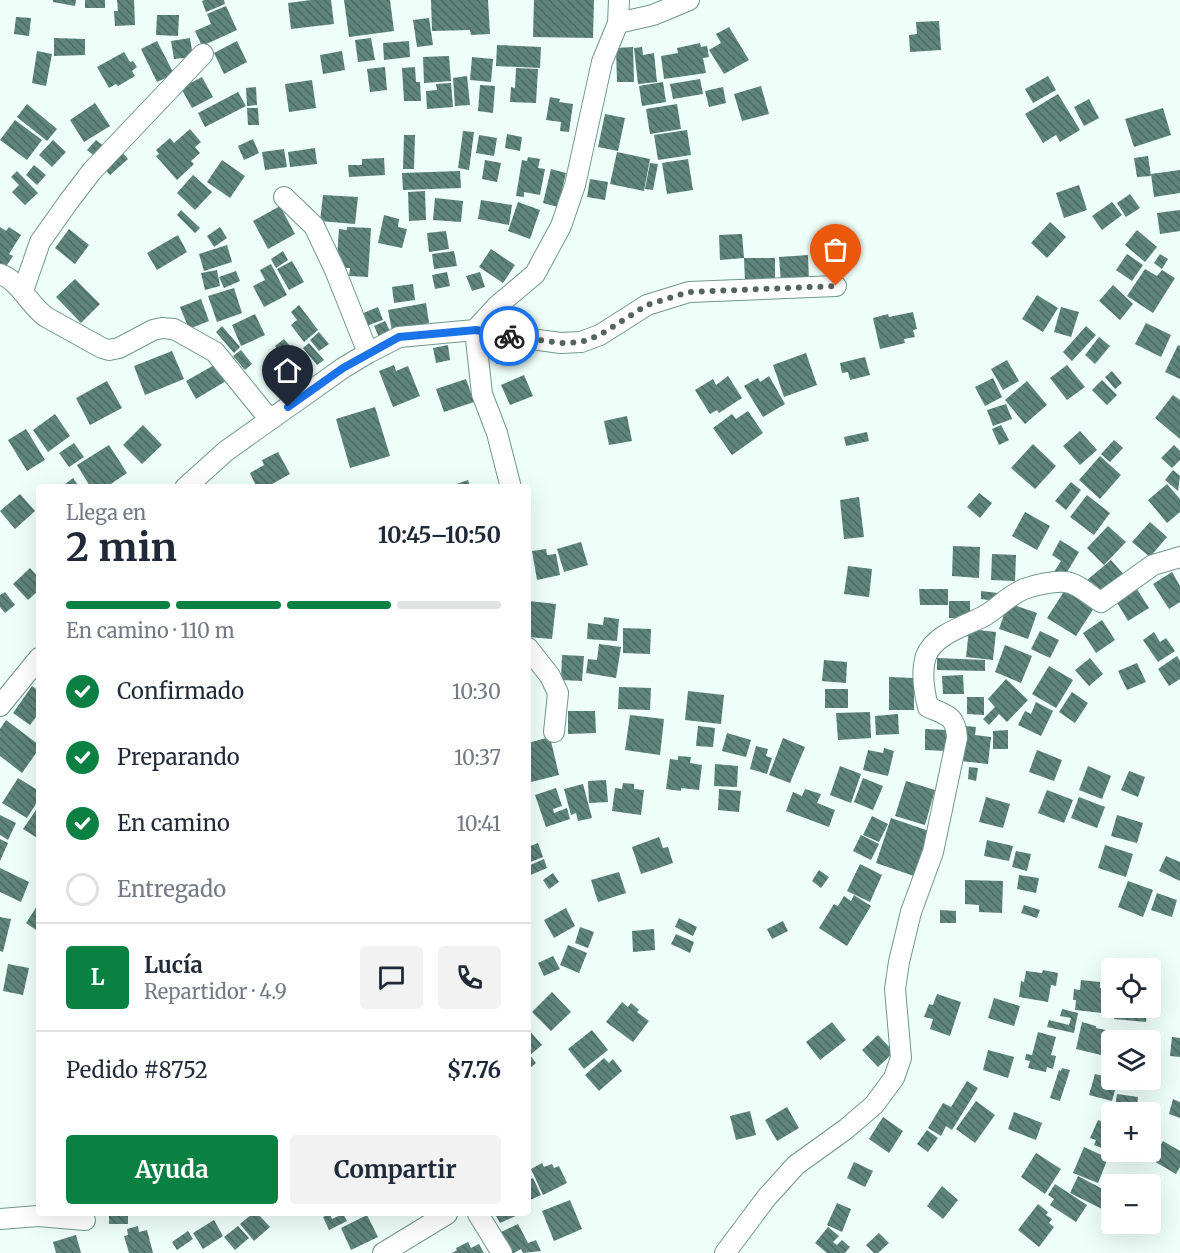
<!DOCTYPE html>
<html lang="es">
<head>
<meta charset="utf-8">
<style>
  :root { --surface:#fff; --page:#f2f2f3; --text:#1f2937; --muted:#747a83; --line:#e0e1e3; --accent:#0b8043 }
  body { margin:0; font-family:Merriweather,serif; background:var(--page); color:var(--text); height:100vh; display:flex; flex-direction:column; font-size:22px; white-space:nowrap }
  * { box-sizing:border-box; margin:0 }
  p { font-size:20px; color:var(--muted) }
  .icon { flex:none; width:33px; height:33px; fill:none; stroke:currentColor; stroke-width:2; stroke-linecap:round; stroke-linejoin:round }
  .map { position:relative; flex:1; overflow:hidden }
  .panel { position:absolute; left:36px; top:484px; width:495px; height:732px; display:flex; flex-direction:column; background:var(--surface); border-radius:6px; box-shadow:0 6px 24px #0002 }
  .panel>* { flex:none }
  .tools { position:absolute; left:1101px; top:958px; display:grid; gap:12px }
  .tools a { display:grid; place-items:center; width:60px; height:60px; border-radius:6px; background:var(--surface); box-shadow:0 6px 24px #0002; font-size:30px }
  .pin { position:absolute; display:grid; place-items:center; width:51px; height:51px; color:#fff; margin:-62px -26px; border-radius:50% 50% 50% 0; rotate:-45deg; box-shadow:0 0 6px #0007 }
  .pin .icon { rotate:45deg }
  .courier { position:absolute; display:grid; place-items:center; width:60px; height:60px; margin:-30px; border:4px solid #1a73e8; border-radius:50%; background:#fff; color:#222; box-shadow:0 2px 8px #0007 }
  .head em { font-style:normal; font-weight:700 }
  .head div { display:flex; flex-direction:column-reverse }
  .head { display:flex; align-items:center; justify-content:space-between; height:102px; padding:0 30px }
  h1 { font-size:39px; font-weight:700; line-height:45px }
  .bar { display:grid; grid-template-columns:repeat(4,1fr); gap:9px 6px; align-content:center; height:72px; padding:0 30px }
  .bar i { height:8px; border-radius:4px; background:var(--line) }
  .bar .active { background:var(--accent) }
  .bar p { grid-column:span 4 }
  .line { display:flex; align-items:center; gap:15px; padding:0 30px; border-top:2px solid var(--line) }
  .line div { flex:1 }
  .round { display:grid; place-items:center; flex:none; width:63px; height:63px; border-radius:6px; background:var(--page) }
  ol { padding:0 30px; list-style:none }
  li { display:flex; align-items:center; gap:18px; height:66px }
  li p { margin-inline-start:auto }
  li .icon { padding:6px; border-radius:50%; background:var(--accent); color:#fff; stroke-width:4 }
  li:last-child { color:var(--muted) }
  li i { width:33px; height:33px; border:3px solid var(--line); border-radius:50% }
  .primary-button { display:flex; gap:12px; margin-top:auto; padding:12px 30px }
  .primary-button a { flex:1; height:69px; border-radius:6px; background:var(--accent); color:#fff; font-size:24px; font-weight:700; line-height:69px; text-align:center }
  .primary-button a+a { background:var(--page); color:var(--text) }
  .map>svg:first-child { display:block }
  .building { fill:url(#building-back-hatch) }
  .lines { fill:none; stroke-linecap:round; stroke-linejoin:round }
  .minor-casing { stroke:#70978d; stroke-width:22 }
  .minor { stroke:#fff; stroke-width:20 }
  .done { stroke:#566460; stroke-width:6; stroke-dasharray:0 10.8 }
  .route { stroke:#1a73e8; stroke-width:8 }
</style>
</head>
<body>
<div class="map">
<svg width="1180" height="1253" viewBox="0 0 1180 1253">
  <defs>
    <pattern id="building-back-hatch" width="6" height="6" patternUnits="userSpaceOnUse" patternTransform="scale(1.5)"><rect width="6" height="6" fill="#5f847b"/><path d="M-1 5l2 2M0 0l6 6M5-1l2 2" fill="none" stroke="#4c6b63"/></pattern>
  </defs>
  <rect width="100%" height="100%" fill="#eefef9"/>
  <!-- building -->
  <path class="building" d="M53,0H76L75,6L53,2Z
    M85,0H105V8H85Z
    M117,0H134L135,25L115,26L114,11H118Z
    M204,0H224L225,4L206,12L202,1Z
    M311,0H331L334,24L291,29L288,3Z
    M344,0H390L394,31L349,37Z
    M431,0H488L490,34L471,35L470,30L432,31Z
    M534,0H594L593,38L533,37Z
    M226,6L237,30L202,46L195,31L211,24L207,14Z
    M157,15H179L178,36L156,35Z
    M16,17L31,18L29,36L14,34Z
    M429,18L433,45L417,47L413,20Z
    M939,21L941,50L910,52L909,35L917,34L916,22Z
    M729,27L749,60L724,74L709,50L721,43L716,34Z
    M54,38L85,39V55L54,56Z
    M190,38L193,57L174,59L171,41Z
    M371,38L375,60L358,62L355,40Z
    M157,41L174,74L157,82L141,49Z
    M237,41L247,62L224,74L214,53Z
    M409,41L410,57L384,60L383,43Z
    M700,43L701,47L707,46L709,57L703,58L706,73L664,79L661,56L678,53L677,48Z
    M497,45L541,47L540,68L496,66Z
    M633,47L634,82H617L616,48Z
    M642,47L643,55L654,53L657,82L638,84L634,48Z
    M37,51L52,54L46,86L32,83Z
    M342,51L345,70L323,74L320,55Z
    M124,52L130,62L133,61L137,67L132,71L135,76L118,86L116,84L109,88L97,67Z
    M449,56L451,81L424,83L423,57Z
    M472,57L493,59L491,82L470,80Z
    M385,67L387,90L370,92L367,69Z
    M415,67L416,82H420L421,101H404L402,68Z
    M516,68L538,69L536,103L510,102L511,87L515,88Z
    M467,76L470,105L455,106L453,78Z
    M1048,76L1056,90L1033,103L1025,89Z
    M202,77L213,97L192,108L181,88Z
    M700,79L703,94L673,99L670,84Z
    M312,80L316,108L289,112L285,84Z
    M663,82L666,102L642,106L639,86Z
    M451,83L453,107L427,109L426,91L437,90L436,84Z
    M480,85L495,86L493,113L478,111Z
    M761,86L769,114L742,121L734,94Z
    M256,87L257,105L247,106L246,88Z
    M723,87L726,103L709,107L705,91Z
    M238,92L246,106L205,127L198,113Z
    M1058,94L1080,130L1060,142L1056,135L1043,143L1025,114Z
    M550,97L560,99L559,102L573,104L569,132L560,131L561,122L546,120Z
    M1089,99L1099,118L1084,126L1074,107Z
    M95,103L110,126L84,142L70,120Z
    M27,104L57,129L47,141L17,117Z
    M677,104L681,129L650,134L646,109Z
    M247,108H258L259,125H248Z
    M1163,108L1171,135L1134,147L1125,119Z
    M605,114L625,118L618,151L598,147Z
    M15,120L42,140L27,160L0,140Z
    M190,129L201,142L195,147L200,153L191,161L194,164L177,180L156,156L159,154L156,150L170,138L174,143Z
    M687,130L691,155L658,160L654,135Z
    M463,131L474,132L469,170L458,168Z
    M507,134L522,137L520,151L505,148Z
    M404,135H415L414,169H403Z
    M479,135L497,138L494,156L476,153Z
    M253,139L259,153L244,160L238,146Z
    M53,140L66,152L52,167L39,155Z
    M96,140L106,148L97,158L87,150Z
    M315,148L317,164L290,167L288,152Z
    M284,149L287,167L265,170L262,152Z
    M121,151L128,159L110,175L103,167Z
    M617,152L650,159L644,191L610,184Z
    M1148,156L1151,176L1137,177L1134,158Z
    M528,157L540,159L538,168L545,169L540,195L524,192V197L516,196L522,160L527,161Z
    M384,158L385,175L349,177L348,165H362V159Z
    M688,159L693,190L667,194L662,163Z
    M222,160L245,176L230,198L207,182Z
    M485,160L501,163L497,182L482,179Z
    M650,163L658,164L653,190L645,189Z
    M34,165L46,175L37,185L26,175Z
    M551,169L566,173L558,207L543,203Z
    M1180,170V193L1154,197L1151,174Z
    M17,171L38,193L25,205L12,192L19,185L11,177Z
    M460,171L461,188L403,190L402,173Z
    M193,175L212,192L195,210L177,193Z
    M590,179L608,182L605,200L587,197Z
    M1079,185L1087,210L1064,218L1056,193Z
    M425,191L426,220L409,221L408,192Z
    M1130,194L1140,208L1126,217L1117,203Z
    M323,195L358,197L355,224L320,221Z
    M435,198L463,201L461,222L433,220Z
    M481,200L512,205L509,225L478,219Z
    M518,202L540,210L530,239L508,231Z
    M1112,202L1122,215L1102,230L1092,216Z
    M280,206L295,234L268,249L253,221Z
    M181,210L200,228L195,233L177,215Z
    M1180,210V231L1160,234L1157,213Z
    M384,215L399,219L398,227L407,229L402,248L378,243Z
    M1050,222L1066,237L1047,258L1031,243Z
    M0,227L6,231L9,227L21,235L9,254L13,256L5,268L0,264Z
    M220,227L227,238L214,247L207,236Z
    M347,227L371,228L368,277L349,276L350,268H342V258H337L339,229L347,230Z
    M69,229L89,245L75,264L55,248Z
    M1137,230L1157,247L1145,262L1125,245Z
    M446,231L449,249L429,252L427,233Z
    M742,234L744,258L720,260L719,235Z
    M178,235L187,252L157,270L147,253Z
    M227,245L232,262L204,271L199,254Z
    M856,246L857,264L830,265L829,247Z
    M491,249L515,265L503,283L479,267Z
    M283,251L288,260L276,268L271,259Z
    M454,251L457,266L434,269L432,254Z
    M1127,254L1143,265L1132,281L1116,270Z
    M1160,254L1168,259L1162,269L1154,263Z
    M808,255L809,281L781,282L779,257Z
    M744,258H775V280L745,281Z
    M292,261L304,282L289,290L277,269Z
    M271,264L287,295L264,307L253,286L265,280L260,270Z
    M1145,269L1157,276L1162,270L1175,278L1153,313L1127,296Z
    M217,270L220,286L205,290L201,273Z
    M236,271L240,281L224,288L219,277Z
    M447,272L450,286L435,289L432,275Z
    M480,272L485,287L472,291L466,276Z
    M75,279L100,304L81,323L56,297Z
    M413,284L415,300L394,303L392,287Z
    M1113,285L1133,304L1120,320L1099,301Z
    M234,288L242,313L217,322L208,296Z
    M1037,295L1058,308L1043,332L1022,319Z
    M201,299L209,321L189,329L180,307Z
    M426,303L429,323L392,331L388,310Z
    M299,305L318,330L304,342L291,325L297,320L291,312Z
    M378,307L383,320L366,326L361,314Z
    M1061,307L1079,312L1071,337L1054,332Z
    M913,312L917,329L913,330L915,337L904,339L905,343L880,349L873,318L888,314L889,317Z
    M255,314L265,335L241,346L232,325Z
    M385,321L390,331L379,337L374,326Z
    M1146,323L1171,335L1161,357L1135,344Z
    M222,326L240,347L234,353L216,332Z
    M1086,326L1096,335L1072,361L1063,352Z
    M319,332L329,344L319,351L310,340Z
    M1099,337L1110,346L1095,364L1085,355Z
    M284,339L295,352L285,360L275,346Z
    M502,340V345L513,344L514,348L524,346L526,360L496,364L492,341Z
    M309,343L324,360L317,365L303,348Z
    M448,345L450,360L436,363L433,348Z
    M1178,345L1180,346V379L1165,372Z
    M241,350L252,364L245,370L233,356Z
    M172,351L184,379L145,395L134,366Z
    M806,353L817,385L784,397L773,365Z
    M865,357L870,375L850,380L848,372L842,373L840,363Z
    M1007,360L1019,381L1003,390L991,369Z
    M216,364L226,381L196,399L186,381Z
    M394,365L396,371L408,366L420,396L393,407L379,371Z
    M1067,365L1085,387L1067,400L1050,378Z
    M1112,371L1122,383L1115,389L1105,377Z
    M524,375L533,396L510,405L501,385Z
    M728,376L742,398L719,413L717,410L710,414L695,390L713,379L716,385Z
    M769,376L785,404L763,417L744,386L758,378L760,382Z
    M993,378L1002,397L985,406L975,387Z
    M466,379L474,402L444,412L436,389Z
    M1102,380L1117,395L1107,405L1092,390Z
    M107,381L122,408L90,425L76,398Z
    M1027,381L1047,405L1025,424L1005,400Z
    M1173,395L1180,400V439L1155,418Z
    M1006,404L1012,419L993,426L987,410Z
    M375,407L390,456L350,468L336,419Z
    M748,411L763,433L732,455L713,428L732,414L736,419Z
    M55,414L70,436L48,452L33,430Z
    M627,416L632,441L609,445L604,421Z
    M143,425L162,445L142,464L123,445Z
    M1001,425L1009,440L999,445L992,429Z
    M26,429L45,460L27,471L8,440Z
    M1080,431L1097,450L1080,465L1063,446Z
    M867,432L869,441L846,446L844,437Z
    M1114,440L1123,448L1110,462L1101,454Z
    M74,443L84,457L69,467L59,453Z
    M1033,444L1056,466L1035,489L1011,468Z
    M109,445L127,473L105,488H91L77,465Z
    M1174,445L1180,451V460L1172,468L1161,458Z
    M278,452L290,474L265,488H257L250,473L264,465L262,460Z
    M1100,456L1121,475L1100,499L1079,480Z
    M1173,470L1180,476L1178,491L1165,480Z
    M73,478L80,488H60Z
    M468,480L471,488H448V487Z
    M1071,482L1081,490L1066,510L1055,501Z
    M1167,484L1180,499V512L1167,523L1148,500Z
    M979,493L992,503L980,518L967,507Z
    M20,494L35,511L15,529L0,511Z
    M1087,495L1110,513L1094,535L1070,517Z
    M859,497L864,537L844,539L840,500Z
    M1025,512L1050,526L1037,550L1012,536Z
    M1150,522L1167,537L1150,557L1132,542Z
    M1108,526L1126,542L1104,565L1087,548Z
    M1060,540L1079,552L1064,577L1054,572L1061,561L1052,555Z
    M581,542L588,565L564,572L557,549Z
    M953,546L980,547L979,578L952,576Z
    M546,549L547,555L556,554L560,575L537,580L532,551Z
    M992,554L1016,555L1015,581L991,580Z
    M1111,560L1124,575L1100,595L1087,580Z
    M848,566L872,569L869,597L844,594Z
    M30,568L39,578V590L28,600L13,584Z
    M1172,572L1180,586V602L1169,609L1153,584Z
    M1135,586L1149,608L1128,621L1115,599Z
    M919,589H948V605H920Z
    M1065,590L1094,608L1076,636L1047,618Z
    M981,591L998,593L997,601L981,599Z
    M5,592L15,605L5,613L0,607V595Z
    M529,601L556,604L552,639L528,637Z
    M949,601H970V618H949Z
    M1008,603L1037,613L1028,639L999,629Z
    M604,617L619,619L617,641L587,639L588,623L603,625Z
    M1102,620L1115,640L1096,653L1083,633Z
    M623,628L651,629L650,654L623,653Z
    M969,629L996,632L993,660L966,657Z
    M1040,631L1059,640L1050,658L1031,649Z
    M1154,632L1160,642L1166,638L1175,651L1158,662L1143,640Z
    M599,644L621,647L616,678L586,673L588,659L597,660Z
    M1005,645L1032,656L1021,683L995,672Z
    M562,655L584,656L582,681L561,680Z
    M1177,656L1180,661V679L1169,686L1158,669Z
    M937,658L985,660V671L937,670Z
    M1090,658L1103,674L1089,686L1075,670Z
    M824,660L847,662L846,683L822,681Z
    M1137,663L1146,682L1127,690L1118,671Z
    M1049,666L1073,680L1056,708L1032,694Z
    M963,675L964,694H943L942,676Z
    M889,677L914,678V710H889Z
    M1006,679L1028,700L1007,722L999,714L989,725L983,719L995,707L988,699Z
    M32,686L39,691V713L30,725L13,713Z
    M619,687L651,688L650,710L618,709Z
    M825,689H848V708H825Z
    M688,691L724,695L721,724L685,720Z
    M1072,692L1088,703L1075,723L1059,712Z
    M967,697H984V715L967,714Z
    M1036,702L1053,711L1041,736L1018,725L1025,711L1031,714Z
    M568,711H595L596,733L568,734Z
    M870,712L871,738L838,740L836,713Z
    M898,714L899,734L876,735L875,716Z
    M630,715L664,719L660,755L625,750Z
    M6,720L39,745V749L22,773L0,756V729Z
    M698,726L715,728L713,747L696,746Z
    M965,726L976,727L975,735L991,737L988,764L961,761Z
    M925,729L948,730L947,751L925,750Z
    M1008,730V749H993V731Z
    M727,733L751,740L746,757L722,751Z
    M550,737L559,775L531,782L528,767V743Z
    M783,738L805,747L790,783L769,775Z
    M756,746L768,749L766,756L772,758L767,774L750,769Z
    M884,748L894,751L888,776L863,770L868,750L883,753Z
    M1037,750L1062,760L1054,781L1029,772Z
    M678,756L691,757L690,763L702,765L699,790L681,788V791L666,789L670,759L678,760Z
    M715,764L738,766L737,787L714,786Z
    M840,766L861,774L851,803L830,795Z
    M1088,766L1111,776L1102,799L1079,790Z
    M969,767L978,768L976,781L968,779Z
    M1129,771L1145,777L1138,797L1121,790Z
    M18,778L39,791V799L27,818L2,803Z
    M863,778L883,786L873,810L854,802Z
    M606,780L608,802L589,803L588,781Z
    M906,781L935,790L925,825L895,816Z
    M623,783L634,784V789L644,790L641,815L612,811L615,788L622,789Z
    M583,784L592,818L578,821L576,813L571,815L564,789Z
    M556,788L562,806L553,809L554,813L567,808L570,819L546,827L535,795Z
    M719,789L741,791L739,812L718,810Z
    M805,789L821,794L817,803L835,810L829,827L786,811L793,792L802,796Z
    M1047,790L1073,800L1064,823L1038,813Z
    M986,797L1010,804L1003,828L979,822Z
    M1079,797L1105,807L1097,828L1071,818Z
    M36,810L39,812V839L23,829Z
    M0,815L16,823L8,840L0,835Z
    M1117,815L1143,823L1137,843L1111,836Z
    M872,816L888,824L879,842L863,835Z
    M891,818L929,831L914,876L876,863Z
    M861,835L879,844L871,860L853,851Z
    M659,837L663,848L668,847L673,863L641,874L632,847Z
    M0,839L8,843L0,861Z
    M987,840L1013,846L1009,861L984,856Z
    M538,843L543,857L528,863V847Z
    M1105,845L1133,854L1126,877L1098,868Z
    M1016,851L1031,854L1027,871L1012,867Z
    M1166,856L1180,862V881L1159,871Z
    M544,859L547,868L528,876V866Z
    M860,864L882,875L870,902L847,891Z
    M0,868L29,882L21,902L0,892Z
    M819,870L829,877L821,888L812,881Z
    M619,872L626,893L598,902L591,880Z
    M553,873L559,882L549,889L543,880Z
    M1019,875L1039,878L1036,893L1017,889Z
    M965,880L1003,881L1002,913L979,912V905L965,904Z
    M1128,881L1153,890L1143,917L1118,907Z
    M1157,893L1177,900L1172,917L1151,910Z
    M854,895L871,906L847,946L819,928L834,904L838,906L844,896L851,901Z
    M39,903V932L26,923Z
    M1024,905L1040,910L1037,918L1021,913Z
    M566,908L575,926L554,938L544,920Z
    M940,910L956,911V923H940Z
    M0,917L11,919L3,952L0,951Z
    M679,918L697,927L693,936L675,927Z
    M783,921L788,931L772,939L767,929Z
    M580,927L594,932L588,948L575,943Z
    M654,929L655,950L633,952L632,931Z
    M676,934L694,942L690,953L671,944Z
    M568,945L587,953L579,973L560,965Z
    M553,956L560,969L544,976L538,963Z
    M8,964L29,968L23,995L3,991Z
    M1043,970L1058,973L1056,986L1051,985L1048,1002L1019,997L1021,981L1024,982L1026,971L1042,973Z
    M1081,980L1100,982V988H1105L1102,1013L1075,1010L1076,1000H1073L1074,989L1080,990Z
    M1107,990L1112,991V1008H1147L1146,1022L1114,1019L1115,1012L1105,1011Z
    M552,992L571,1012L551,1031L532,1012Z
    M937,994L961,1002L950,1036L930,1029L933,1019L924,1017L929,1004L933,1005Z
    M994,998L1020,1006L1014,1026L988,1018Z
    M622,1002L628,1007L631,1003L639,1010L637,1012L649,1021L633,1042L606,1022Z
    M1062,1009L1078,1013L1074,1033L1047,1027L1049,1020L1069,1025L1071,1018L1060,1016Z
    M832,1022L846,1040L820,1060L806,1042Z
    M1082,1022L1096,1026V1028L1106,1030L1101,1055L1076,1049Z
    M528,1029L542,1045L530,1055L536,1063L528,1070Z
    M592,1030L608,1050L584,1069L568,1049Z
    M1038,1032L1056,1037L1051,1055L1056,1056L1053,1069L1047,1067L1046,1072L1028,1068L1030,1061L1025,1060L1026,1054L1032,1055Z
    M878,1035L894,1052L878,1067L862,1050Z
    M1172,1037L1180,1038V1057L1170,1056Z
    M988,1050L1014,1057L1008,1078L983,1070Z
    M604,1058L609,1063L613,1059L622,1071L599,1091L585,1075Z
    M1062,1068L1070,1070L1060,1101L1050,1098L1059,1070L1061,1071Z
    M1095,1074L1112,1078V1080H1118L1112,1101L1089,1095Z
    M1125,1080H1145L1143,1088L1124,1085Z
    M967,1081L978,1088L952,1130L946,1126L941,1136L928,1128L943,1103L951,1107Z
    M1117,1094L1138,1097L1136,1113H1114Z
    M1173,1099L1180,1102V1118L1169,1114Z
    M976,1101L995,1115L975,1143L956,1129Z
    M787,1107L799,1128L777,1141L765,1120Z
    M750,1111L756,1135L736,1140L730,1116Z
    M1014,1112L1042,1123L1036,1140L1008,1129Z
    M883,1117L903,1131L889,1153L869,1139Z
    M1098,1120L1112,1125V1152L1094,1145L1096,1140L1090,1138Z
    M927,1130L938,1138L928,1152L917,1144Z
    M1163,1141L1180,1151V1167L1176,1174L1152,1160Z
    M1084,1147L1108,1158L1098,1183L1073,1173Z
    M1036,1153L1061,1169L1045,1194L1021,1177Z
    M854,1162L873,1171L865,1187L847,1178Z
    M542,1163L544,1167L552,1164L554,1168L559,1166L567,1183L543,1195L531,1169Z
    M1078,1176L1110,1193L1102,1209L1070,1193Z
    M533,1178L541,1195L528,1201V1180Z
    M1055,1184L1087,1205L1076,1222L1050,1205L1054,1199L1048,1195Z
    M942,1186L958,1200L943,1219L927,1206Z
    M570,1200L582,1229L554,1241L542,1211Z
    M837,1203L851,1209L842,1232L827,1225Z
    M1038,1204L1048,1212L1046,1215L1052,1219L1049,1223L1054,1227L1039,1247L1018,1230Z
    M252,1214H258L270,1227L254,1241L240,1224Z
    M330,1214L332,1219L343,1214L347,1221L329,1230L323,1217Z
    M495,1214H520L500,1223Z
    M109,1215H128V1224H109Z
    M367,1215L378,1237L351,1250L341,1228Z
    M214,1220L223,1236L203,1249L193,1233Z
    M518,1224L528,1243L536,1240L541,1251L523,1253L521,1249L514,1253H507L497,1234Z
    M138,1226L139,1232L147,1230L153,1253H129L124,1236L128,1235L127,1229Z
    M238,1226L249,1238L235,1250L224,1237Z
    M828,1227L839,1236L833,1242L837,1245L842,1240L850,1247L845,1253H827L815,1243Z
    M188,1231L193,1239L177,1250L172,1242Z
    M879,1233L889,1243L878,1253H874L866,1245Z
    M76,1235L81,1253H56L53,1242Z
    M468,1242L471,1248L479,1244L484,1253H452L457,1250L456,1248Z"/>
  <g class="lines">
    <!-- minor casing -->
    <g class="minor-casing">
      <path id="minor" d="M618,23L619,0
        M284,197L314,226L335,270L368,353
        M0,274C21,282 28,304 46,317L102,348L109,350L119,348L153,330L162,328L174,329L215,352L270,420
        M23,291L40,242L69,201L92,171L203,54
        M185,488L226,451L343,368L368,353L399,337L475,330L497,306L535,274L561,226L575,185L602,62L618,23L653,15L689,0
        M511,488L497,433L482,394L475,330L493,334L561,343L581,342L600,335L647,305L689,292L836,286
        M528,648L550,676L558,693L554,732
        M0,706L39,658
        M478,1214L502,1253
        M0,1219L38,1216L85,1220
        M383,1253L447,1214
        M725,1253L767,1197L796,1165L846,1129L874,1105L894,1078L901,1058L895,989L899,962L911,912L933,852L957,738C956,715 946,715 928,707C924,691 921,671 926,656C935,633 967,626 986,615C1000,606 1008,596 1024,589C1035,585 1053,581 1065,582C1078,583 1090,596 1101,602L1153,565L1180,557"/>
    </g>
    <!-- minor -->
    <use href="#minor" class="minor"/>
  </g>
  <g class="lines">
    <!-- done -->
    <path class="done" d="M509,336L561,343L581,342L600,335L647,305L689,292L836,286"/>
    <!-- route -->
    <path class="route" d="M288,407L343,368L399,337L476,330L509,336"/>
  </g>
</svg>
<div class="tools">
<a><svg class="icon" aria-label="locate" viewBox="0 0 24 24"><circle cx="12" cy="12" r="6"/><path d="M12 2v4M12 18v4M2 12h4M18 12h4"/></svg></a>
<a><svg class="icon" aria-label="layers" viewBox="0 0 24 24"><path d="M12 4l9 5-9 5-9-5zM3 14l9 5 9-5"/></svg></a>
<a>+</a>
<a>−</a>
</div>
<div class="pin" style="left:836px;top:286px;background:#ea580c"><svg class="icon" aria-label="bag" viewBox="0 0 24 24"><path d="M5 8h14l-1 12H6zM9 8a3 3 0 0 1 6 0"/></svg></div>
<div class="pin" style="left:288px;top:407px;background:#1f2937"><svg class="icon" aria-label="home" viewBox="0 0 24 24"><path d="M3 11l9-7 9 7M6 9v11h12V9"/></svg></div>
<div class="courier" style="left:509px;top:336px"><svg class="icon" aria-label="bike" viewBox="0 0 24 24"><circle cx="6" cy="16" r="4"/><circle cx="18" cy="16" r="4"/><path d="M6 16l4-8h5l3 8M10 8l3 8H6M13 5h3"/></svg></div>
<section class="panel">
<div class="head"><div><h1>2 min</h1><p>Llega en</p></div><em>10:45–10:50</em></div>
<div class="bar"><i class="active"></i><i class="active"></i><i class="active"></i><i></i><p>En camino · 110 m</p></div>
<ol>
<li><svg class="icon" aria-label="check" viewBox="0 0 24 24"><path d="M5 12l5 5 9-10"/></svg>Confirmado<p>10:30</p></li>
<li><svg class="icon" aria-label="check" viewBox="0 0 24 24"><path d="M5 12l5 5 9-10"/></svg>Preparando<p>10:37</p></li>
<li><svg class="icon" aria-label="check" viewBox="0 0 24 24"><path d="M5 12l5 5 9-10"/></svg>En camino<p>10:41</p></li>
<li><i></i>Entregado</li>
</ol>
<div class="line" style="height:108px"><b class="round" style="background:var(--accent);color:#fff">L</b><div><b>Lucía</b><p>Repartidor · 4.9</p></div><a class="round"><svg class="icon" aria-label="chat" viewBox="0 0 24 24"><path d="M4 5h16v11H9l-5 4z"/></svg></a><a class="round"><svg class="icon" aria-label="phone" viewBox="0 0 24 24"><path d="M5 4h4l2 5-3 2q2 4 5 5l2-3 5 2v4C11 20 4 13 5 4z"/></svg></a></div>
<div class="line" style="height:78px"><div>Pedido #8752</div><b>$7.76</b></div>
<div class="primary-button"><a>Ayuda</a><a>Compartir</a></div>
</section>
</div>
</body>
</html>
